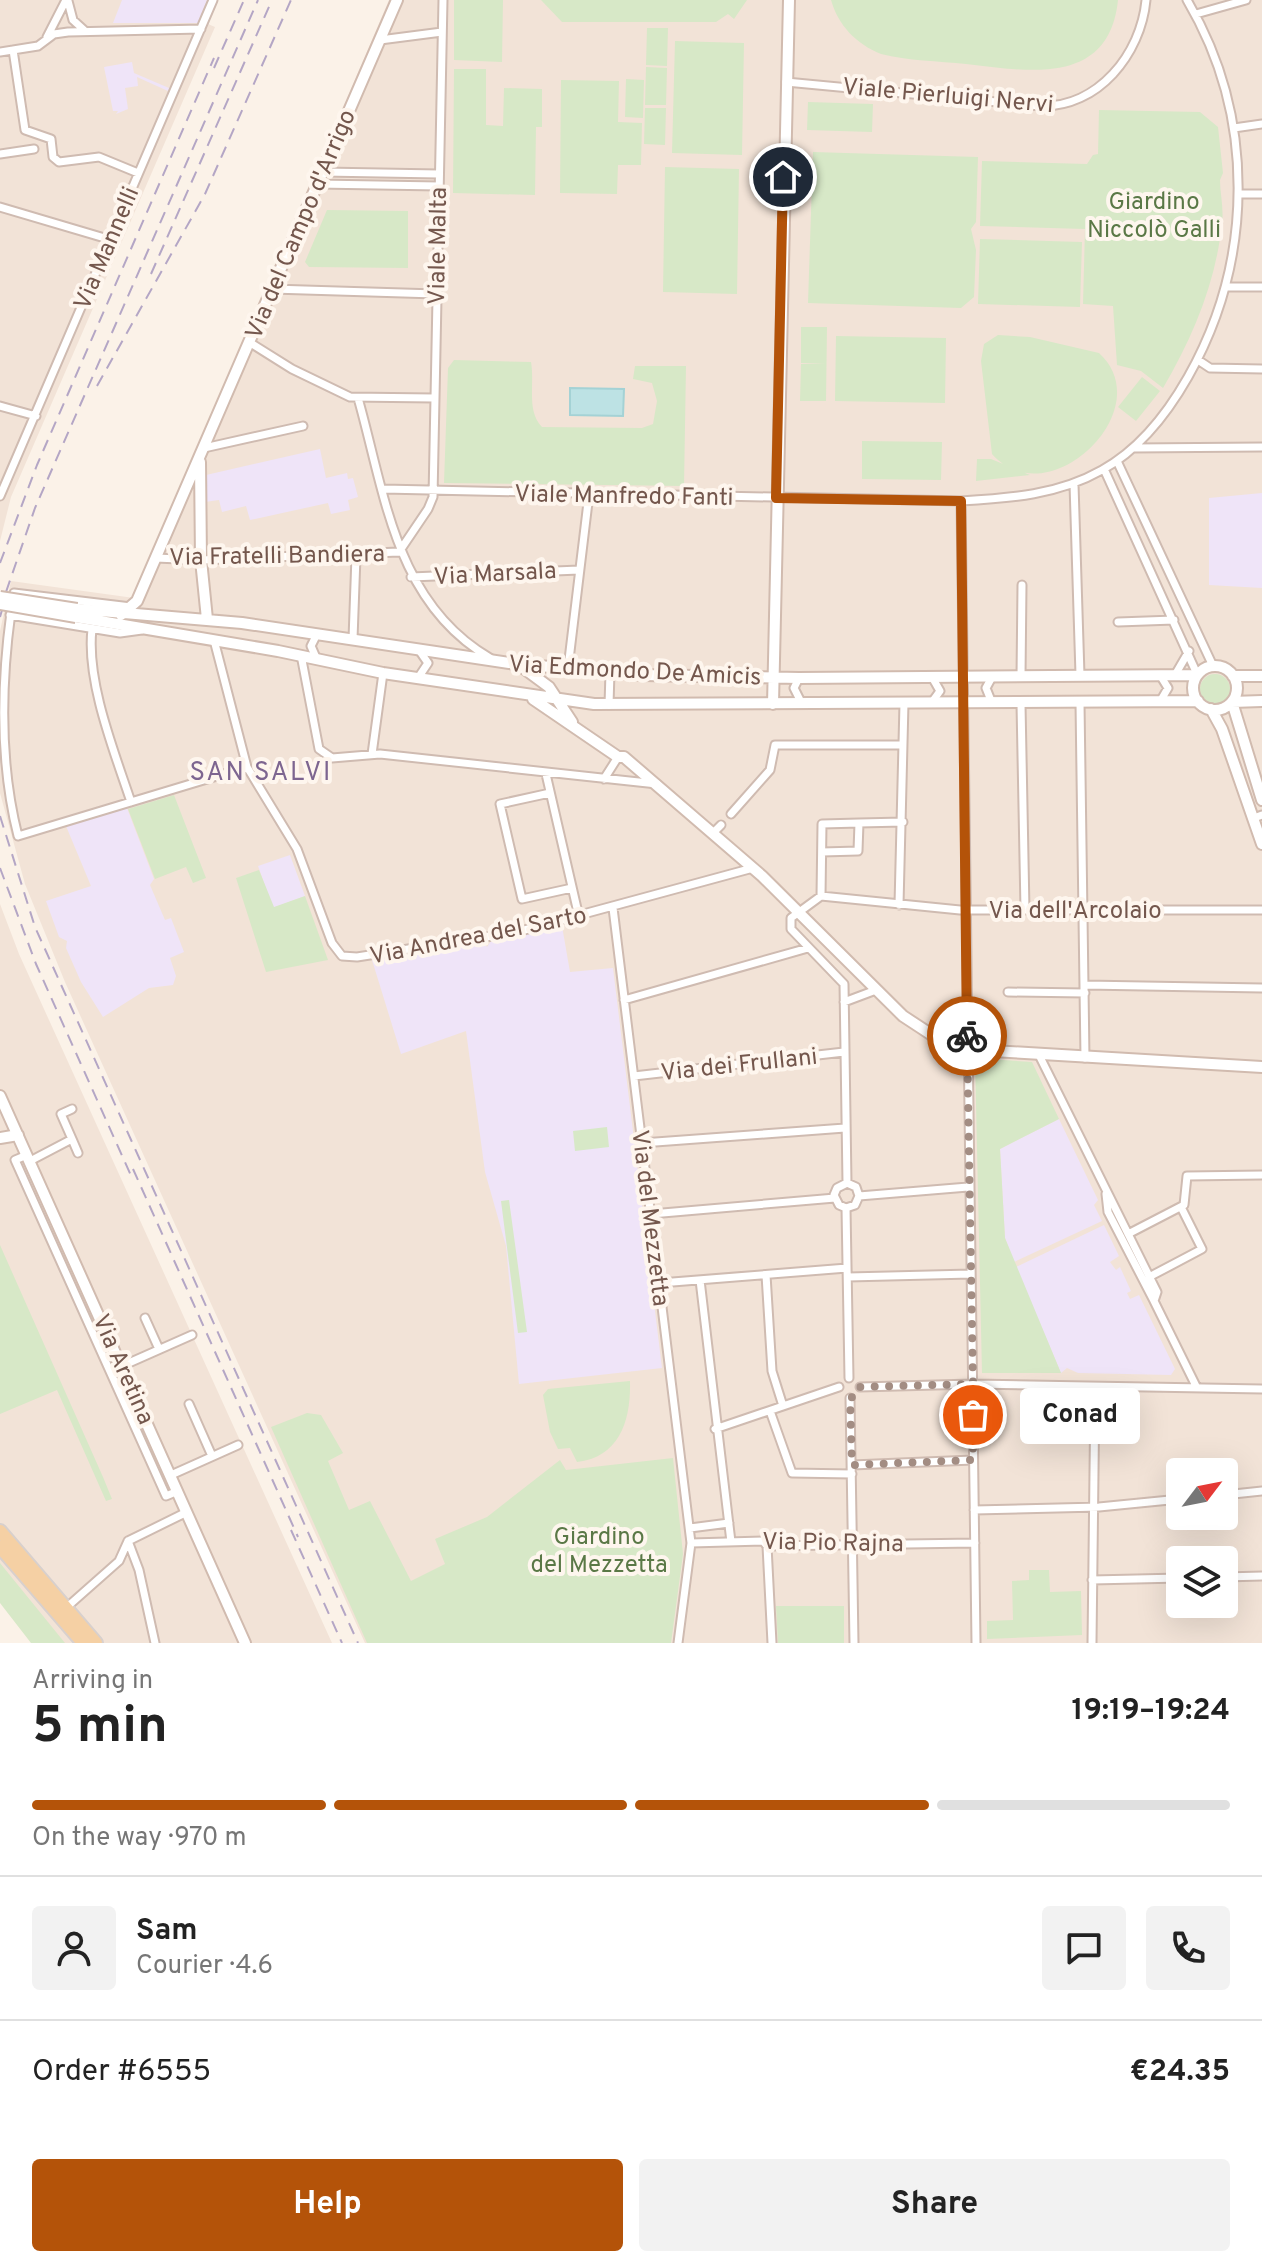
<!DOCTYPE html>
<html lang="en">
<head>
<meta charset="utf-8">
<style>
  :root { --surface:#fff; --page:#f2f2f2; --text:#222; --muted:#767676; --line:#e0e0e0; --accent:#b45309 }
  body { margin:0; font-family:Overpass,sans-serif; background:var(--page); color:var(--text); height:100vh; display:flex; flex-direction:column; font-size:30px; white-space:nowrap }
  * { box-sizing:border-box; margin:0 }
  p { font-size:26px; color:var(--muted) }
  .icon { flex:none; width:44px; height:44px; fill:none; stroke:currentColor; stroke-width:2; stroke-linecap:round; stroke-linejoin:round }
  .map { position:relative; height:1643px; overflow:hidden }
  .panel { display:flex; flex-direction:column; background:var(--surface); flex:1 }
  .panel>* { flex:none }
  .needle { width:52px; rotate:58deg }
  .controls { position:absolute; left:1166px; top:1458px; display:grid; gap:16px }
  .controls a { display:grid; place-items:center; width:72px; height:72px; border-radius:8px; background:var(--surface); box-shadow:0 8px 32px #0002; font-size:40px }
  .pin { position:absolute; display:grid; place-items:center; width:68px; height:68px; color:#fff; margin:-34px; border:4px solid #fff; border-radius:50%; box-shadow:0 2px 8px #0007 }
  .courier { position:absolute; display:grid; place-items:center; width:80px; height:80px; margin:-40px; border:6px solid #b45309; border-radius:50%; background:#fff; color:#222; box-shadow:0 2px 10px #0007 }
  .bubble { position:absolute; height:56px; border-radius:8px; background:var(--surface); box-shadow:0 8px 32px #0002; font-size:26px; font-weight:700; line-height:56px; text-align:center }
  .overview em { font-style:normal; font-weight:700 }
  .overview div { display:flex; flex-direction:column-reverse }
  .overview { display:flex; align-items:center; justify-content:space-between; height:136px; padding:0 32px }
  h1 { font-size:52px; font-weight:700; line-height:60px }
  .bar { display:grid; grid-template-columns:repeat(4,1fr); gap:12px 8px; align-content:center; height:96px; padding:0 32px }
  .bar i { height:10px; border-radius:6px; background:var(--line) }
  .bar .on { background:var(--accent) }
  .bar p { grid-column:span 4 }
  .line { display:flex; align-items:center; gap:20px; padding:0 32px; border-top:2px solid var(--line) }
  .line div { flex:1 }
  .round { display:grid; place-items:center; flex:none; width:84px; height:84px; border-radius:8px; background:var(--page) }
  .primary-button { display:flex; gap:16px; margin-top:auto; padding:16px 32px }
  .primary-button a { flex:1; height:92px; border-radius:8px; background:var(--accent); color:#fff; font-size:32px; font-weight:700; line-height:92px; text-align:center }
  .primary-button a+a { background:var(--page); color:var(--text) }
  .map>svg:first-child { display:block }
  .residential { fill:#f2e3d7; fill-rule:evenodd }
  .education { fill:#efe4f8 }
  .green { fill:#d7e8c7 }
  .water { fill:#bde2e4; stroke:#a4d2d5; stroke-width:2 }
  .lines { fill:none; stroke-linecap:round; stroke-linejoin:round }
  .street-casing { stroke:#cfbbb1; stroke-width:11 }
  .secondary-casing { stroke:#d1bbaf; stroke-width:14 }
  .primary-casing { stroke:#d8d0cd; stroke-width:16 }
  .street { stroke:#fff; stroke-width:7 }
  .secondary { stroke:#fff; stroke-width:10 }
  .primary { stroke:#f5d0a4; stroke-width:12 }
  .rail { stroke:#b4a6c5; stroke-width:2; stroke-dasharray:12 8; stroke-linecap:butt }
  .secondary-bridge-casing { stroke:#d1bbaf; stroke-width:14; stroke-linecap:butt }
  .secondary-bridge { stroke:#fff; stroke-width:10 }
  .done { stroke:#a38d83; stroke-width:8; stroke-dasharray:0 14.4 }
  .route { stroke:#b45309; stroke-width:10 }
  .labels { text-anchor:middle; stroke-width:8; stroke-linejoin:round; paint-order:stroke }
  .street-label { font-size:24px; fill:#74574d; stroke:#fef6ee }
  .park-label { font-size:24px; fill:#5a7846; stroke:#fef6ee }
  .neighbourhood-label { font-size:26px; letter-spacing:2px; fill:#7d6590; stroke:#fef6ee }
</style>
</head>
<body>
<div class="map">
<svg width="1262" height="1643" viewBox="0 0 1262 1643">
  <rect width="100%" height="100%" fill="#fbf2e8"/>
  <!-- residential -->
  <path class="residential" d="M0,0H218L208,24L215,27L11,497L0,541Z
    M389,0H1262V1643H365L65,982L25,884L0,793V631L11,581L134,598ZM1180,1472H1224V1516H1180ZM1180,1560H1224V1604H1180Z
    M0,904L19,954L332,1643H61L0,1572Z"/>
  <!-- education -->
  <path class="education" d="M122,0H207L198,23H113Z
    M132,62L134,73L169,88L168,91L137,77L138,86L125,88L128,109L116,114L118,111H113L104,67Z
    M320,449L326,478L347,473L348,479L353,478L358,497L348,500L350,510L331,514L328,503L250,520L246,506L222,512L219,500L205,502L206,475Z
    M1262,493V588L1209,585V498Z
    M127,808L154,879L150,885L165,920L171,918L184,952L170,958L176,976L173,985L149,988L103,1017L81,982L66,948L67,941L59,937L46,901L91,886L66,826Z
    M290,855L305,896L273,908L258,866Z
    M562,926L570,972L613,968L662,1368L519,1384L506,1246L485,1172L466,1031L401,1054L372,960L445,948L447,950L483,942L487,947L491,941Z
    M1059,1119L1098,1200L1094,1205L1102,1221L1014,1262L1005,1238L1000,1149Z
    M1104,1225L1119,1256L1110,1262L1116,1270L1120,1267L1131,1291L1127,1293L1130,1299L1139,1295L1175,1369L1171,1375L1078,1373L1067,1368L1061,1373L1016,1267Z"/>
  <!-- green -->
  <path class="green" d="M454,0H503L502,62L454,60Z
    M541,0H747L734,19L728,14L716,22H562Z
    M831,0H1118C1109,87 1028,71 966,64C938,61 908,61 881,54C856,44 838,25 831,0Z
    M647,28H668L667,66L646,65Z
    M675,41L744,43L742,155L672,153Z
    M646,67L667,68L666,105H645Z
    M454,69H486V125L503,126L504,88L542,89V127H536L535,195L453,193Z
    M626,79L644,80L643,118L625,117Z
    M561,80L619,81L618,122L642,123L641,165H618L617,194L560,193Z
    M808,102L873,104L872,132L807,130Z
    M645,108H666L665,145L644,144Z
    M1099,110L1200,112L1218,127L1223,173L1220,180C1220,194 1224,208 1222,223C1216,282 1193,337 1163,388L1141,371L1117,365L1113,306L1083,304L1085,229L980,226L982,161L1087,164L1093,155L1098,154Z
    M813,152L978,157L976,222L971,229L976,250L974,297L961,308L808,303Z
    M665,167L739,169L737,294L663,292Z
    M327,210L408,211V268L309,267L305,262Z
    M980,239L1082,242L1080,307L978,304Z
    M801,327H827L826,401H800L801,364H825L801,363Z
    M998,335L1030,337L1099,353C1161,409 1048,518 992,454L981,361L984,344Z
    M836,336L946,338L945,403L835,401Z
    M454,360L531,362C535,384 526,411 542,427L642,428L653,424L657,401L652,383L633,379L635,366H686L684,486L444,483L448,368Z
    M1142,377L1160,391L1136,421L1118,407Z
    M862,441L942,442L941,480L862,479Z
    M977,459H991L1030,475L976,481Z
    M1200 689a15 15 0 1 1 30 0a15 15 0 1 1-30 0Z
    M174,795L206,878L193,883L186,867L155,879L128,809Z
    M259,870L274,907L305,896L328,960L266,972L236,878Z
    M975,1058L1032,1062L1059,1119L1000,1149L1005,1238L1061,1373H982Z
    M607,1127L609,1147L575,1151L573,1131Z
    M509,1200L527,1332L518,1333L501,1201Z
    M0,1245L103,1477L112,1499L106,1501L57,1390L0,1414Z
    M630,1381C631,1420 620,1457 577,1462L570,1448L558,1449L550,1432L543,1395L548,1389Z
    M307,1413L321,1415L343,1453L328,1461L349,1510L370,1501L411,1581L445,1564L435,1539L487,1517L560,1460L566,1470L673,1458L683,1554L671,1643H367L271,1427Z
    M0,1563L65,1643H31L0,1603Z
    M1029,1570H1049L1050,1592L1081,1591L1082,1635L987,1639V1621L1013,1620L1012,1581L1029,1580Z
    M776,1606H844V1643H778Z"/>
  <!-- water -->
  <path class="water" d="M570,388L624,389L623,416L570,415Z"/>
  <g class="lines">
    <!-- street casing -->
    <g class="street-casing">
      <path id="street" d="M68,1L73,20L84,30
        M1196,14L1246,0
        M47,37L66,0
        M380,40L442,32
        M13,50L25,130L51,139L53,157L59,162L99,157L138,173
        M0,52L38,46L54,34L68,32L201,29
        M786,82L1040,106C1098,108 1141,54 1146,0
        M1234,128L1262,124
        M0,154L34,149
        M323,172L439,174
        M317,184L439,186
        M1239,194H1262
        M0,207L108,239
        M1226,287H1262
        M272,289L436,294
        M249,342L292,369L350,397L434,398
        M1198,360L1210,368L1262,369
        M358,398C385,493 395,603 490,658
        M0,406L36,416
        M204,448L303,426
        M1133,448L1262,447
        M1117,461L1213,666
        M1104,469L1197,674
        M1074,484L1080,675
        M383,489L961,501C1011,498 1058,495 1102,470C1140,449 1167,414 1188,377C1254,260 1256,117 1187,0
        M0,496L213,0
        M961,501L976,1643
        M399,552L428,509L433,497L443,0
        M156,558L201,560L399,552
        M411,577L579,570
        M14,593L131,607
        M11,612C1,685 0,765 18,836L247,767
        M10,615L120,633L142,630
        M1118,622L1174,620
        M92,629C86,681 114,751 131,802
        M317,634L311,646L317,660
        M353,639L356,556
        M214,640L247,767L297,849L332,943L342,956L357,957L517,932L753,868
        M301,655L319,749L332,758L380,754L657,784
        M568,668L589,494
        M1160,675L1168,688L1161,700
        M1175,675L1189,651
        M1021,676L1022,585
        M932,677L940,691L932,702
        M992,677L986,688L992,703
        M418,678L428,663L419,650
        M799,678L794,688L802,704
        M1080,703L1085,1058
        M1021,704L1025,910
        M609,705L610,672
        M372,754L383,673
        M546,774L579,917
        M604,779L618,757
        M550,793L500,804L522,899L572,888
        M731,814L770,770L775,745H903
        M1254,818L1262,815
        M714,832L721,825
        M822,852L858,851L859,823L903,822
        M821,896L822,824L859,823
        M899,905L904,703
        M613,908L691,1543L678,1643
        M1085,985L1262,988
        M1008,992L1085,993
        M624,1000L808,948
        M844,1002L876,990
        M1039,1055L1157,1292L1154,1301L1196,1386
        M634,1076L844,1052
        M72,1139L78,1153
        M642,1143L845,1128
        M27,1155L15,1160L166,1496L178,1491
        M30,1161L72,1139L61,1114L72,1109
        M847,1183L844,984L791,929V918L821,896L960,910H1262
        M1106,1194L1108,1212L1154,1301
        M859,1196L968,1187
        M846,1208L849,1378
        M846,1208L839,1205L834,1195L837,1188L847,1183
        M846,1208L855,1205L859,1196L856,1187L847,1183
        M651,1214L835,1198
        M1128,1234L1184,1205L1187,1176L1262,1175
        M766,1275L772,1371L783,1406
        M848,1277L971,1274
        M1149,1277L1202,1249L1181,1207
        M700,1280L731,1542
        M660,1283L847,1268
        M145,1318L159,1349
        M122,1366L192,1335
        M860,1387L973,1384L1262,1389
        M850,1398L854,1643
        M189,1404L212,1456
        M770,1411L792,1473L852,1474
        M715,1429L839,1387
        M852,1465L973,1460
        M171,1475L238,1445
        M1224,1495L1262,1491
        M974,1510L1099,1507L1180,1499
        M690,1528L729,1523
        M128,1541L139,1570L155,1643
        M128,1541L187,1512
        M691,1543L763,1541L767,1546L975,1543
        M767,1546L772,1643
        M1224,1577L1262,1576
        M1092,1580L1180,1578
        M67,1607L119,1561L128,1541
        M1092,1643L1095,1387"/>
    </g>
    <!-- secondary casing -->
    <g class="secondary-casing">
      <path id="secondary" d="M200,462L201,560L207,619
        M77,609L242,623L516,664L643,675L799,678L1197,675
        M121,615L137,601L397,0
        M76,617L278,651L383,673L594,704L1198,701
        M1193 688a22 22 0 1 1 44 0a22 22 0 1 1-44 0Z
        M522,667L549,687L572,722
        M1233,676H1262
        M533,699L618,757H624L762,876L903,1016L935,1037L976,1050L1262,1067
        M1232,702L1262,800
        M1232,702L1262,701
        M773,704L789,0
        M1211,709L1222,729L1262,844
        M0,1096L245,1643
        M0,1138L18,1135"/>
    </g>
    <!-- primary casing -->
    <g class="primary-casing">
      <path id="primary" d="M0,1531L96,1643
        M0,1547L83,1643"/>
    </g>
    <!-- street -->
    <use href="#street" class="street"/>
    <!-- secondary -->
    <use href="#secondary" class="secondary"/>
    <!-- primary -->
    <use href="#primary" class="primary"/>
    <!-- rail -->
    <path class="rail" d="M214,68L244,0
      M151,274L272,0
      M97,386L205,194L291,0
      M0,563L37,465L214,58
      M6,592L35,508L258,0
      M0,617L2,610
      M0,816L35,927L358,1643
      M0,868L36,964L133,1180
      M133,1169L298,1537
      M291,1530L342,1643"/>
    <!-- secondary-bridge casing -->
    <g class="secondary-bridge-casing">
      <path id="secondary-bridge" d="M0,597L77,609
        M0,604L76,617"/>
    </g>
    <!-- secondary-bridge -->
    <use href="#secondary-bridge" class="secondary-bridge"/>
  </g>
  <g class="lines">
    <!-- done -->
    <path class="done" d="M967,1036L973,1384L860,1387L857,1395L850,1398L852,1465L973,1460V1415"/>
    <!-- route -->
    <path class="route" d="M783,177L776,498L961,501L967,1036"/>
  </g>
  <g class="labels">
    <!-- street labels -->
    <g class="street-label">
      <text transform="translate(948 95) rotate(5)" y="8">Viale Pierluigi Nervi</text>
      <text transform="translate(300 224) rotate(-67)" y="8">Via del Campo d'Arrigo</text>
      <text transform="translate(437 246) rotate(-89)" y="8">Viale Malta</text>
      <text transform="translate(106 248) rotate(-67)" y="8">Via Mannelli</text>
      <text transform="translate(624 495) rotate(1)" y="8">Viale Manfredo Fanti</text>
      <text transform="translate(277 555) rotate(-1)" y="8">Via Fratelli Bandiera</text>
      <text transform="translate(495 573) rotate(-3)" y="8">Via Marsala</text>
      <text transform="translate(635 670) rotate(3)" y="8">Via Edmondo De Amicis</text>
      <text x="1075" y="918">Via dell'Arcolaio</text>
      <text transform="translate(478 935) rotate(-11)" y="8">Via Andrea del Sarto</text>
      <text transform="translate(739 1064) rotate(-6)" y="8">Via dei Frullani</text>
      <text transform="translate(651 1218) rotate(83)" y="8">Via del Mezzetta</text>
      <text transform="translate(124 1369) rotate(66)" y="8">Via Aretina</text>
      <text transform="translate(833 1542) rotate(1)" y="8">Via Pio Rajna</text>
    </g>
    <!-- park labels -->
    <g class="park-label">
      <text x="1154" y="209">Giardino<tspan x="1154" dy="28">Niccolò Galli</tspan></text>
      <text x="599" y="1544">Giardino<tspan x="599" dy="28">del Mezzetta</tspan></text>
    </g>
    <!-- neighbourhood labels -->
    <g class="neighbourhood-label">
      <text x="261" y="780">SAN SALVI</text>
    </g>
  </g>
</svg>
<div class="controls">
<a><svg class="needle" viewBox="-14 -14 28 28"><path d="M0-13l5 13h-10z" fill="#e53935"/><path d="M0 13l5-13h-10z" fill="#767676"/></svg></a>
<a><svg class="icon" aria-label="layers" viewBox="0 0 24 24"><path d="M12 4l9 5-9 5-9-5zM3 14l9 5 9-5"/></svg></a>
</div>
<div class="pin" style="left:973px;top:1415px;background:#ea580c"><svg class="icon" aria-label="bag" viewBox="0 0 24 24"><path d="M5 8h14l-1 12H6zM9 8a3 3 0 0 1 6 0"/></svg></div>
<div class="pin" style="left:783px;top:177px;background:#1f2937"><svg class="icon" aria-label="home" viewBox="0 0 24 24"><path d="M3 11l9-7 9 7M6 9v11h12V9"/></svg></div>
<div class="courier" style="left:967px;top:1036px"><svg class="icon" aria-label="bike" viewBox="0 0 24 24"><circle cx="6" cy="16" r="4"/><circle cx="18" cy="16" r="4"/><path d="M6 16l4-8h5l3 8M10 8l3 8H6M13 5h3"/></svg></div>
<div class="bubble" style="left:1020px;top:1388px;width:120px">Conad</div>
</div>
<section class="panel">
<div class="overview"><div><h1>5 min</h1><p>Arriving in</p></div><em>19:19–19:24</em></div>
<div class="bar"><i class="on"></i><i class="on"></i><i class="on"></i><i></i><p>On the way · 970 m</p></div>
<div class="line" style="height:144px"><a class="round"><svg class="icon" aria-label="person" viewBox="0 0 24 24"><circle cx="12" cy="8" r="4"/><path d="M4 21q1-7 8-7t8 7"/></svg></a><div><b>Sam</b><p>Courier · 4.6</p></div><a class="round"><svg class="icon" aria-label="chat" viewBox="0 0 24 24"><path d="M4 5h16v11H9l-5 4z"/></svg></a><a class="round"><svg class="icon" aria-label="phone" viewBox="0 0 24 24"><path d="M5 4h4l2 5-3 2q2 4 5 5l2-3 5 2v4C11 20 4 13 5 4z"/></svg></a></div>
<div class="line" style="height:104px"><div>Order #6555</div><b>€24.35</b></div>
<div class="primary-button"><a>Help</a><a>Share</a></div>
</section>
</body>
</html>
